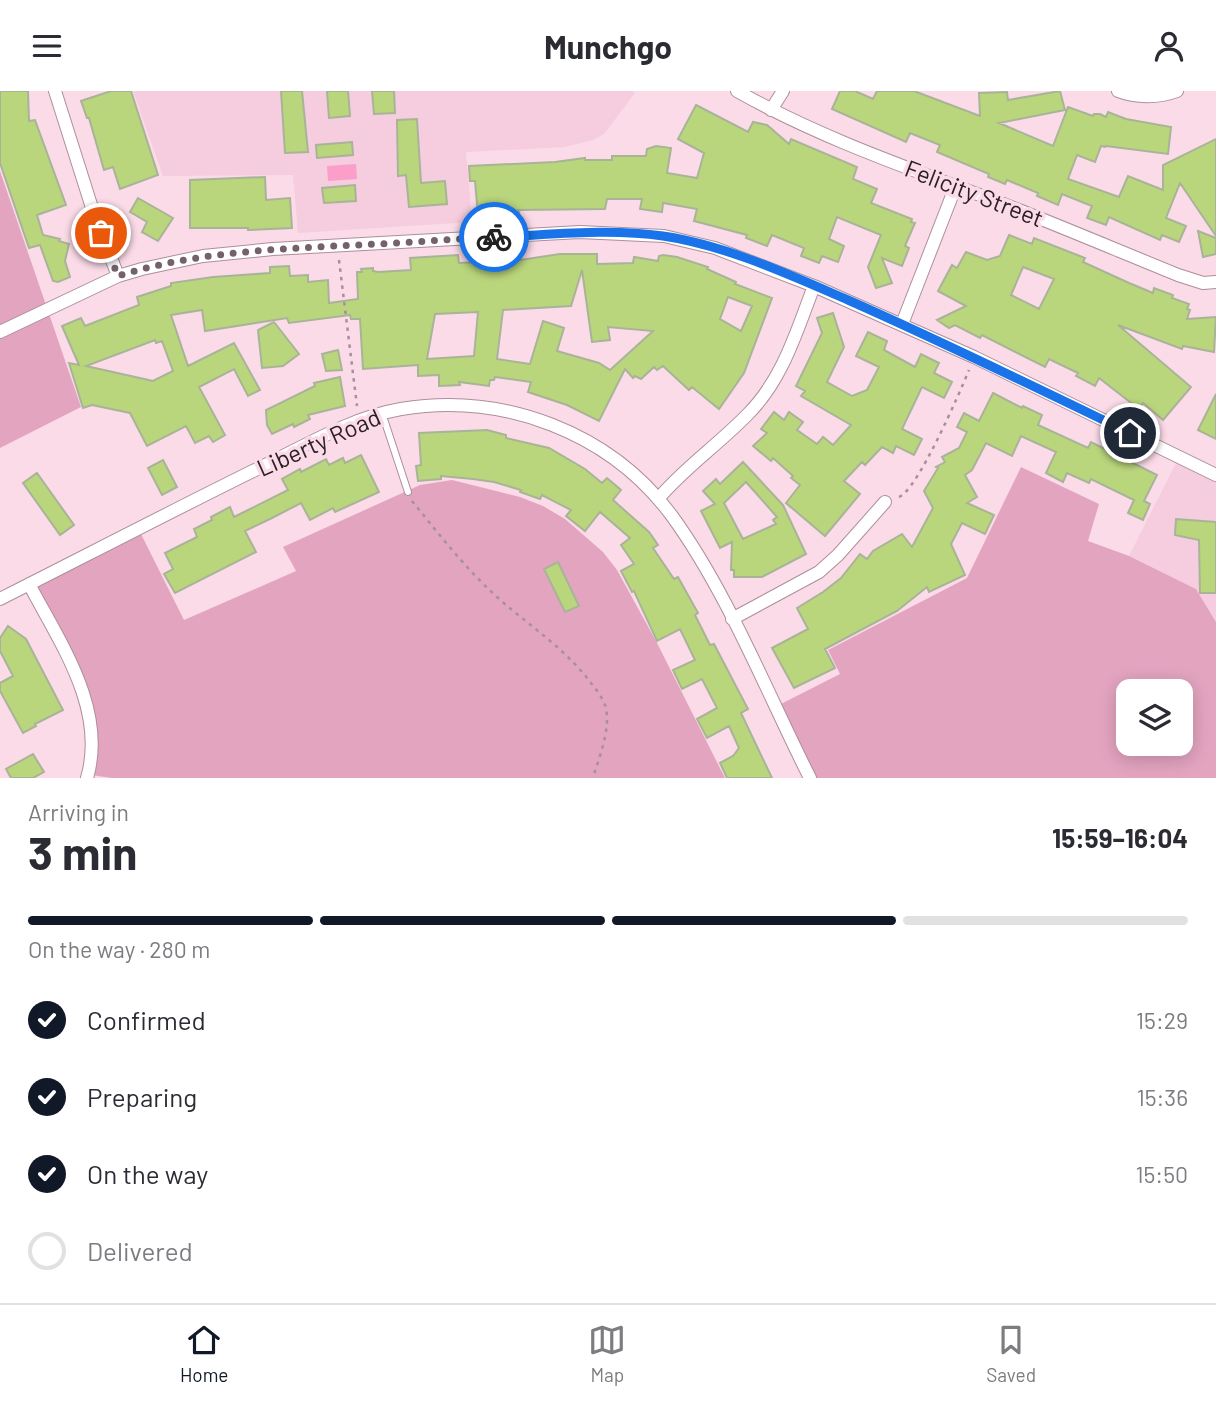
<!DOCTYPE html>
<html lang="en">
<head>
<meta charset="utf-8">
<style>
  :root { --surface:#fff; --page:#f7f7f7; --text:#2b2b33; --muted:#7c7c81; --line:#e1e1e2; --accent:#111827 }
  body { margin:0; font-family:Barlow,sans-serif; background:var(--page); color:var(--text); height:100vh; display:flex; flex-direction:column; font-size:26px; white-space:nowrap }
  * { box-sizing:border-box; margin:0 }
  p { font-size:23px; color:var(--muted) }
  .icon { flex:none; width:38px; height:38px; fill:none; stroke:currentColor; stroke-width:2; stroke-linecap:round; stroke-linejoin:round }
  .map { position:relative; height:687px; overflow:hidden }
  .panel { display:flex; flex-direction:column; background:var(--surface); flex:1 }
  .panel>* { flex:none }
  .fabs { position:absolute; left:1116px; top:588px; display:grid; gap:14px }
  .fabs a { display:grid; place-items:center; width:77px; height:77px; border-radius:14px; background:var(--surface); box-shadow:0 4px 18px #0003; font-size:35px }
  .pin { position:absolute; display:grid; place-items:center; width:60px; height:60px; color:#fff; margin:-30px; border:4px solid #fff; border-radius:50%; box-shadow:0 2px 7px #0007 }
  .courier { position:absolute; display:grid; place-items:center; width:70px; height:70px; margin:-35px; border:5px solid #1a73e8; border-radius:50%; background:#fff; color:#222; box-shadow:0 2px 9px #0007 }
  .overview em { font-style:normal; font-weight:700 }
  .overview div { display:flex; flex-direction:column-reverse }
  .overview { display:flex; align-items:center; justify-content:space-between; height:119px; padding:0 28px }
  h1 { font-size:46px; font-weight:700; line-height:52px }
  .bar { display:grid; grid-template-columns:repeat(4,1fr); gap:10px 7px; align-content:center; height:84px; padding:0 28px }
  .bar i { height:9px; border-radius:5px; background:var(--line) }
  .bar .on { background:var(--accent) }
  .bar p { grid-column:span 4 }
  ol { padding:0 28px; list-style:none }
  li { display:flex; align-items:center; gap:21px; height:77px }
  li p { margin-inline-start:auto }
  li .icon { padding:7px; border-radius:50%; background:var(--accent); color:#fff; stroke-width:4 }
  li:last-child { color:var(--muted) }
  li i { width:38px; height:38px; border:4px solid var(--line); border-radius:50% }
  header { display:flex; justify-content:space-between; align-items:center; height:91px; padding:0 28px; background:var(--surface); font-size:32px; font-weight:700 }
  .menu { display:flex; justify-content:space-around; align-items:center; height:98px; border-top:2px solid var(--line); background:var(--surface); font-size:19px; color:var(--muted) }
  .menu a { display:grid; justify-items:center; gap:4px }
  .menu .on { color:var(--accent) }
  .map>svg:first-child { display:block }
  .built { fill:#f5cdde }
  .green { fill:#e3a4c0; fill-rule:evenodd }
  .water { fill:#fb9fca }
  .building { fill:#bad67c; stroke:#a9b398; stroke-width:2; fill-rule:evenodd }
  .lines { fill:none; stroke-linecap:round; stroke-linejoin:round }
  .service-casing { stroke:#ac8f9b; stroke-width:8 }
  .minor-casing { stroke:#ac8f9b; stroke-width:14 }
  .path { stroke:#a79099; stroke-width:2.5; stroke-dasharray:3.5 5; stroke-linecap:butt }
  .service { stroke:#fff; stroke-width:6 }
  .minor { stroke:#fff; stroke-width:12 }
  .done { stroke:#746169; stroke-width:7; stroke-dasharray:0 12.6 }
  .route { stroke:#1a73e8; stroke-width:9 }
  .labels { text-anchor:middle; stroke-width:7; stroke-linejoin:round; paint-order:stroke }
  .street-label { font-size:24px; fill:#2b2025; stroke:#fbdbe8 }
</style>
</head>
<body>
<header><svg class="icon" aria-label="menu" viewBox="0 0 24 24"><path d="M4 6h16M4 12h16M4 18h16"/></svg>Munchgo<svg class="icon" aria-label="person" viewBox="0 0 24 24"><circle cx="12" cy="8" r="4"/><path d="M4 21q1-7 8-7t8 7"/></svg></header>
<div class="map">
<svg width="1216" height="687" viewBox="0 0 1216 687">
  <rect width="100%" height="100%" fill="#fbdbe8"/>
  <!-- built -->
  <path class="built" d="M133,0H633L635,2L604,43L593,49L565,56L466,61L472,131L298,142L293,84L163,85Z
    M1179,366L1216,383V531L1196,498L1129,465Z"/>
  <!-- green -->
  <path class="green" d="M0,80L81,316L0,357Z
    M1021,376L1099,413L1088,450L1129,465L1196,498L1216,531V687H811L775,616L840,583L828,559L967,487ZM1129,600H1181V653H1129Z
    M452,389L520,406L543,415L565,428L603,461L617,479L656,550L725,687H112L91,684L93,636L30,492L138,437L184,529L296,480L283,456L420,394Z"/>
  <!-- water -->
  <path class="water" d="M356,73L357,88L328,90L327,75Z"/>
  <!-- building -->
  <path class="building" d="M0,0H28L29,30L35,29L66,114L37,124L43,144L60,148L59,150L69,153L65,170L70,186L58,191L53,190L40,154L29,157L0,72Z
    M111,0H131L158,84L120,98L113,76L104,79L89,27H87L81,10Z
    M281,0H302L308,61L285,62Z
    M327,0H348L350,25L329,27Z
    M372,0H394L395,22L374,23Z
    M840,0H855L873,8L877,0H914L980,25L979,2L1007,1L1008,9L1060,0L1065,19L999,32L1053,55L1068,16L1093,25L1094,23H1100L1106,26L1108,21L1126,28L1171,36L1168,63L1106,55L1105,56L1101,55L1095,71L1077,64L1068,88L1119,106L1128,85L1163,99V74L1216,48V145L1180,92L1166,127L1186,135L1179,151L1162,144L1160,149L1109,126L1106,134L1087,127L1092,115L1062,103L1058,114L1037,105L1038,102L1007,89L1005,93L988,86L989,83L937,61L940,54L910,42L906,51L832,18Z
    M696,14L748,41L753,31L767,34L789,53L791,48L857,76L853,88L877,98L871,112L912,128L911,131L915,132L905,155L909,157L902,175L882,167L892,192L876,197L868,176L881,144L837,126L829,148L844,155L838,171L822,165L819,172L801,165L804,157L772,144L767,155L746,147L747,144L694,130L697,118L663,112L662,121L640,118L642,108H607L605,118L518,119L519,121L478,124L475,90H470L469,75L555,71L585,67V69H612V65H646L647,58L656,55L671,57L667,82L697,87L704,62L678,48Z
    M417,28L421,92L445,90L447,113L409,116L406,84L398,85L397,29Z
    M352,51L353,64L317,67L316,54Z
    M265,86L266,109L290,107L292,137L248,139V137H190V89Z
    M355,94L356,110L324,112L322,97Z
    M138,107L173,127L158,150L142,141L147,131L130,121Z
    M1198,140L1216,147V163L1203,166Z
    M1009,144L1032,153L1034,147L1085,167L1083,171L1129,192L1153,202L1154,197L1173,204L1172,207L1189,213L1187,218L1190,219L1187,228L1216,226L1214,261L1183,255L1182,258L1118,234L1191,296L1163,329L1143,312L1139,318L1099,287L1095,295L1076,285L1078,282L1049,268L1045,276L982,244L980,247L955,234L949,237L937,229L966,215L938,200L952,174L957,177L966,161L987,169L1000,165ZM1023,176L1054,188L1039,218L1011,204Z
    M560,163H597V173L633,172L634,166L658,170L659,165L663,164L677,166L708,176L707,178L736,191L735,193L772,207L744,282L719,318L692,296L689,299L663,275L657,279L654,276L641,288L635,285L633,287L625,278L599,330L567,314L528,301L531,291L495,286L494,289H490L489,295L459,291L460,294L439,295V284L418,285V274L363,278L360,228H351L350,224L289,232L287,227L205,240L202,219L171,224L188,275L234,252L260,299L248,305L234,278L199,296L225,344L213,351L209,345L195,352L186,335L147,355L130,322L92,314L83,317L69,272L79,274L62,235L81,227L85,235L139,214L137,206L171,195V192L213,186L270,182V176L289,175L290,185L308,184V191L328,189L329,212L358,208L357,181H362L361,178L373,177V180L378,181L411,179L410,167L458,164L459,172L520,169ZM582,179L592,251L610,249L608,236L653,240L610,279L599,272L557,260L564,237L543,230L530,273L497,268L503,219L571,215ZM728,206L752,215L741,240L720,228ZM478,221L474,265L427,268L435,223ZM155,249L156,252L162,250L173,280L153,290L86,275Z
    M833,222L844,256L827,291L852,305L867,299L879,276L856,265L868,241L887,250L884,259L915,276L921,263L939,272L934,282L952,291L944,307L922,296L902,338L922,348L914,364L896,355L893,362L882,356L865,374L862,371L844,390L860,403L825,445L786,412L800,394L791,387L793,385L773,367L771,370L753,355L767,342L761,338L774,321L784,329L789,321L803,331L797,339L817,353L823,346L833,354L851,334L801,305L805,300L796,295L822,242L817,227Z
    M274,231L299,263L283,275L262,277L258,239Z
    M338,259L342,279L326,280L322,263Z
    M340,286L345,315L308,324L310,328L294,336L293,333L272,343L267,334L266,319L315,295L314,292Z
    M993,302L1022,317L1023,315L1042,324L1038,334L1088,357L1091,351L1157,384L1144,410L1150,413L1143,429L1128,422L1134,409L1091,388L1089,392L1067,382L1063,391L1046,382L1056,361L1021,345L1012,365L986,352L972,379L965,384L977,406L967,412L994,424L985,443L962,432L951,453L965,484L929,501L927,496L897,520L825,558L835,577L794,597L772,557L808,538L797,517L823,501L841,487L860,463L867,468L873,460L902,443L912,456L933,417L924,400L938,377L936,376L945,371L942,366L959,357L967,341L957,336L964,322L979,330Z
    M1216,303V348L1198,339Z
    M487,339L506,344V347L549,357L585,378L602,392L607,387L621,399L613,409L649,441L658,454L653,457L674,488L678,486L698,522L695,524L710,554L714,553L748,618L741,622L772,687H727L720,672L733,665L739,657L729,635L707,647L697,628L717,617L702,588L682,598L673,579L695,569L680,538L657,550L634,500L632,501L621,480L634,473L621,454L630,447L600,421L585,440L566,425L571,419L542,404L540,408L520,401L521,399L494,391L473,388L441,385V388L418,390L416,375L421,374L419,342Z
    M361,364L379,401L335,421L333,417L310,429L301,412L272,427L245,440L256,461L175,502L164,483L173,478L165,462L197,446L194,438L212,429L211,426L230,416L234,426L288,399L282,388L300,378L301,381L326,368L329,374L343,367L345,372Z
    M163,369L177,396L162,404L148,377Z
    M743,371L783,414L806,463L762,486H734V479H731L732,451L720,457L701,420L715,413L703,400L716,388L720,393ZM746,391L777,426L773,429L776,433L743,448L724,412Z
    M37,382L74,434L60,444L23,392Z
    M1176,428L1216,431V502H1200L1199,449L1175,444Z
    M558,471L579,515L565,521L544,478Z
    M8,535L26,548L63,619L35,633L36,635L23,642L0,600V592L13,585L0,560V547Z
    M33,663L44,681L33,687H11L6,678Z"/>
  <g class="lines">
    <!-- service casing -->
    <g class="service-casing">
      <path id="service" d="M382,322L408,401"/>
    </g>
    <!-- minor casing -->
    <g class="minor-casing">
      <path id="minor" d="M55,0L93,120L118,185
        M737,0C820,47 911,78 1001,112C1060,135 1119,160 1178,184L1203,192L1216,191
        M1118,0C1136,7 1158,7 1177,0
        M771,19L783,0
        M902,233L955,97
        M0,241L118,185L142,178L203,165L273,158L580,141L664,145L715,157L814,195L974,266L1216,384
        M658,408C684,377 719,353 748,323C783,288 797,239 814,195
        M29,493C60,552 107,618 87,687
        M0,508C85,465 170,421 255,379C302,357 349,327 401,318C503,301 610,341 672,425C728,502 767,602 810,687
        M732,528L819,481L838,464L885,411"/>
    </g>
    <!-- path -->
    <path class="path" d="M339,169L357,315
      M899,406C917,400 960,301 969,279
      M412,410C438,442 466,478 497,506C529,535 564,556 591,592C596,598 602,606 605,614C612,636 599,666 593,687"/>
    <!-- service -->
    <use href="#service" class="service"/>
    <!-- minor -->
    <use href="#minor" class="minor"/>
  </g>
  <g class="lines">
    <!-- done -->
    <path class="done" d="M101,142L118,185C188,163 260,159 334,155C387,153 441,149 494,146"/>
    <!-- route -->
    <path class="route" d="M494,146C550,144 607,137 663,145C725,154 790,184 848,209C943,251 1037,297 1130,342"/>
  </g>
  <g class="labels">
    <!-- street labels -->
    <g class="street-label">
      <text transform="translate(974 103) rotate(21)" y="8">Felicity Street</text>
      <text transform="translate(319 352) rotate(-24)" y="8">Liberty Road</text>
    </g>
  </g>
</svg>
<div class="fabs">
<a><svg class="icon" aria-label="layers" viewBox="0 0 24 24"><path d="M12 4l9 5-9 5-9-5zM3 14l9 5 9-5"/></svg></a>
</div>
<div class="pin" style="left:101px;top:142px;background:#ea580c"><svg class="icon" aria-label="bag" viewBox="0 0 24 24"><path d="M5 8h14l-1 12H6zM9 8a3 3 0 0 1 6 0"/></svg></div>
<div class="pin" style="left:1130px;top:342px;background:#1f2937"><svg class="icon" aria-label="home" viewBox="0 0 24 24"><path d="M3 11l9-7 9 7M6 9v11h12V9"/></svg></div>
<div class="courier" style="left:494px;top:146px"><svg class="icon" aria-label="bike" viewBox="0 0 24 24"><circle cx="6" cy="16" r="4"/><circle cx="18" cy="16" r="4"/><path d="M6 16l4-8h5l3 8M10 8l3 8H6M13 5h3"/></svg></div>
</div>
<section class="panel">
<div class="overview"><div><h1>3 min</h1><p>Arriving in</p></div><em>15:59–16:04</em></div>
<div class="bar"><i class="on"></i><i class="on"></i><i class="on"></i><i></i><p>On the way · 280 m</p></div>
<ol>
<li><svg class="icon" aria-label="check" viewBox="0 0 24 24"><path d="M5 12l5 5 9-10"/></svg>Confirmed<p>15:29</p></li>
<li><svg class="icon" aria-label="check" viewBox="0 0 24 24"><path d="M5 12l5 5 9-10"/></svg>Preparing<p>15:36</p></li>
<li><svg class="icon" aria-label="check" viewBox="0 0 24 24"><path d="M5 12l5 5 9-10"/></svg>On the way<p>15:50</p></li>
<li><i></i>Delivered</li>
</ol>
</section>
<nav class="menu">
<a class="on"><svg class="icon" aria-label="home" viewBox="0 0 24 24"><path d="M3 11l9-7 9 7M6 9v11h12V9"/></svg>Home</a>
<a><svg class="icon" aria-label="map" viewBox="0 0 24 24"><path d="M3 6l6-2 6 2 6-2v14l-6 2-6-2-6 2zM9 4v14M15 6v14"/></svg>Map</a>
<a><svg class="icon" aria-label="saved" viewBox="0 0 24 24"><path d="M7 4h10v16l-5-4-5 4z"/></svg>Saved</a>
</nav>
</body>
</html>
